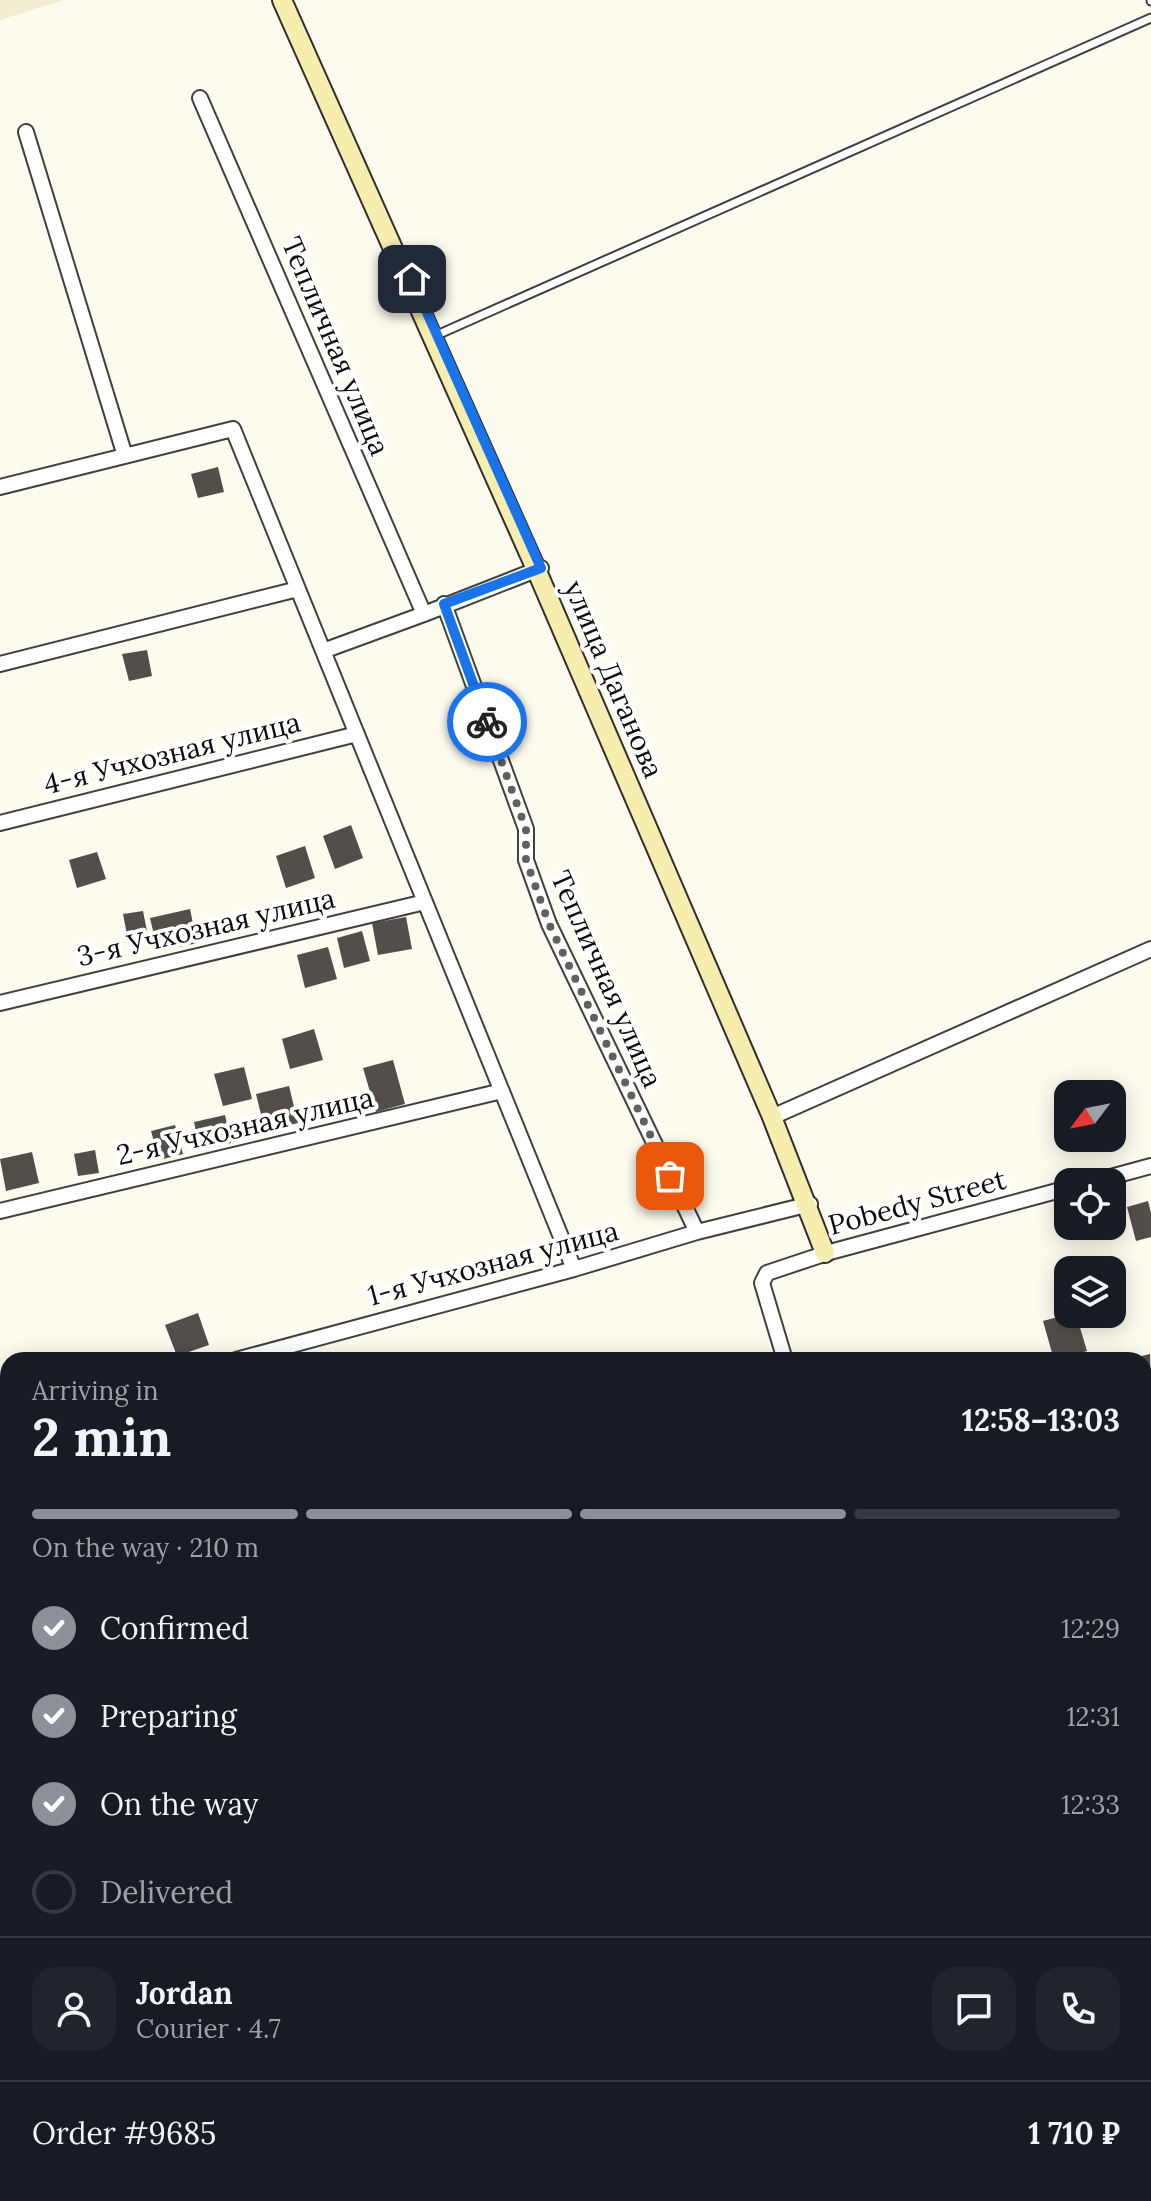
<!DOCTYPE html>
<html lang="en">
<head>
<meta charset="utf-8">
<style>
  :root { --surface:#171b24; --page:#20242c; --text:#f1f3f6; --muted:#9ea1a6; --line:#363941; --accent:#8c9099 }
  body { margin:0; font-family:Lora,serif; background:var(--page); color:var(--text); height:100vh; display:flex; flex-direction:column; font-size:30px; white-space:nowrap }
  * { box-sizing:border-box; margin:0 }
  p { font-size:26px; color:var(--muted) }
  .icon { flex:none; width:44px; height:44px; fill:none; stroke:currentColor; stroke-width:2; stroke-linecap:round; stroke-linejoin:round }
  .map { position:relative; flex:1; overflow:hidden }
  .drawer { position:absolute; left:0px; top:1352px; width:1152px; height:850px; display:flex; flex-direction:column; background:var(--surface); border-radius:24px 24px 0 0; box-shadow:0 4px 20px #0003 }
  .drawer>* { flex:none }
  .needle { width:52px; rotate:238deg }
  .buttons { position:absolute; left:1054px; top:1080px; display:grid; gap:16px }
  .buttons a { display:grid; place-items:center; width:72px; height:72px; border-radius:16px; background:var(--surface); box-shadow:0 4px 20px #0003; font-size:40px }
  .pin { position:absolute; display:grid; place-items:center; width:68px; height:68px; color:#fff; margin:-34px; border-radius:16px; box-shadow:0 4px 12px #0006 }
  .courier { position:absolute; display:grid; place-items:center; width:80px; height:80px; margin:-40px; border:6px solid #1a73e8; border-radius:50%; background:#fff; color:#222; box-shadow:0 2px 10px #0007 }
  .overview em { font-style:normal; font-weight:800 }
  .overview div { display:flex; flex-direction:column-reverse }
  .overview { display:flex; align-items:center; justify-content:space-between; height:136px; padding:0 32px }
  h1 { font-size:52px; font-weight:800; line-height:60px }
  .bar { display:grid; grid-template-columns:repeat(4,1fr); gap:12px 8px; align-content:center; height:96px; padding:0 32px }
  .bar i { height:10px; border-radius:6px; background:var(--line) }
  .bar .on { background:var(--accent) }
  .bar p { grid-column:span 4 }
  .line { display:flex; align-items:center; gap:20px; padding:0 32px; border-top:2px solid var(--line) }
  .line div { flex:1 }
  .round { display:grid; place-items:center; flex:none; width:84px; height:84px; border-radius:24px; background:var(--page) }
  ol { padding:0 32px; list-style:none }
  li { display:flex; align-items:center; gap:24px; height:88px }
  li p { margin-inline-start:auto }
  li .icon { padding:8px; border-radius:50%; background:var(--accent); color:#fff; stroke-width:4 }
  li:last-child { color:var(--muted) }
  li i { width:44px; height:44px; border:4px solid var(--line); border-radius:50% }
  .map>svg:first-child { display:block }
  .farmland { fill:#f1edd0 }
  .building { fill:#544e4a }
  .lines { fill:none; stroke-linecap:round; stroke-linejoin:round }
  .lane-casing { stroke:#404040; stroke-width:11 }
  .street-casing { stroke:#404040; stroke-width:18 }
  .secondary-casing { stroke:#2f2f2f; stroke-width:22 }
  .lane { stroke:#fff; stroke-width:7 }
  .street { stroke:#fff; stroke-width:14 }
  .secondary { stroke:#f7edaf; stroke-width:18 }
  .done { stroke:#61605c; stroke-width:8; stroke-dasharray:0 14.4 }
  .route { stroke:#1a73e8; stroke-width:10 }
  .labels { text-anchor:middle; stroke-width:8; stroke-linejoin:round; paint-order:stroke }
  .street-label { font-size:28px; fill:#0d0d0d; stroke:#fff }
</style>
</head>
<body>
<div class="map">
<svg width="1151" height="2201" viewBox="0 0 1151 2201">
  <rect width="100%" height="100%" fill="#fdfaee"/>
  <!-- farmland -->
  <path class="farmland" d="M0,0H63L0,20Z"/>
  <!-- building -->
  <path class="building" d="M218,467L224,492L198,498L191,474Z
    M147,650L152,676L129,681L122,654Z
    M351,825L363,858L335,869L323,836Z
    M305,846L315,878L286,888L276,856Z
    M97,852L106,879L77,888L69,860Z
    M190,909L197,943L158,952L150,918Z
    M143,911L149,941L129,945L123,914Z
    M406,917L412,949L378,955L372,923Z
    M362,931L370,961L344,968L337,938Z
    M328,947L337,979L305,988L297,955Z
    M314,1029L323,1060L290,1069L282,1039Z
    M393,1060L405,1104L376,1112L363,1068Z
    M244,1067L252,1099L223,1106L214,1074Z
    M289,1086L298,1123L265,1131L256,1094Z
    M225,1115L231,1143L200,1150L194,1122Z
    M175,1125L183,1154L159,1160L151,1131Z
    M95,1150L99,1173L78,1176L74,1154Z
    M32,1152L39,1183L6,1191L0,1159Z
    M1148,1201L1151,1213V1237L1136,1241L1127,1207Z
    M198,1313L209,1345L177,1356L165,1325Z
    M1069,1314H1076L1087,1351L1054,1360L1043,1321Z
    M1150,1354L1151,1389L1144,1391V1360L1129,1359Z
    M1151,1451V1493L1144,1495V1453Z
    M0,1740L7,1765L0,1767Z
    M1151,1836V1871L1144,1872V1838Z
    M8,1895V1931L0,1934V1897Z
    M1151,1975V2007L1145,2008L1144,1977Z
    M0,1998L8,2023L0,2025Z
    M5,2134L8,2145V2169L0,2172V2135Z
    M190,2194H221L222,2201H164Z
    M242,2194H268V2195L244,2201Z
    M438,2194H474V2195L454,2201H440Z
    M889,2194H925L927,2199L891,2201Z"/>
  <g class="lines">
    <!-- lane casing -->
    <g class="lane-casing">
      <path id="lane" d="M1151,0V1
        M437,335L1151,18"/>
    </g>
    <!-- street casing -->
    <g class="street-casing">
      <path id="street" d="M200,98L424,614
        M26,132L125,456
        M0,487L233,429L574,1269
        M444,604L526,829V860L549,924L697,1232
        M323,651L424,614L541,568
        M0,664L298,589
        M0,823L357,734
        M0,1003L425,902
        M772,1117L1151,949
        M1092,1182L1151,1166
        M0,1211L502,1091
        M236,1360L574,1269L697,1232L810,1204
        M785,1360L762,1283L767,1273L830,1252L1068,1188
        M1144,1416L1151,1414
        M0,1424L8,1421
        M1144,1672L1151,1670
        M0,1707L8,1705
        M1144,1916L1151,1914
        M0,1965L8,1963
        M1144,2174L1151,2173
        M136,2194L138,2201
        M841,2194L843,2201
        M34,2201L60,2194
        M1038,2201L1066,2194"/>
    </g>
    <!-- secondary casing -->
    <g class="secondary-casing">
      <path id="secondary" d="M282,0L536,569L772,1117L825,1253"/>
    </g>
    <!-- lane -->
    <use href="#lane" class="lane"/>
    <!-- street -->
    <use href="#street" class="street"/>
    <!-- secondary -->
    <use href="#secondary" class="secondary"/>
  </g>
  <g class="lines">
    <!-- done -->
    <path class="done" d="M487,722L526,829V860L549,924L670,1176"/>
    <!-- route -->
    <path class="route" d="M412,279L541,568L444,604L487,722"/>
  </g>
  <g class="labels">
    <!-- street labels -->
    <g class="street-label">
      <text transform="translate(336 346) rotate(67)" y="10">Тепличная улица</text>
      <text transform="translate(614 679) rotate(67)" y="10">улица Даганова</text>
      <text transform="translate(172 753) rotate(-14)" y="10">4-я Учхозная улица</text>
      <text transform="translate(206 927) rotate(-13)" y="10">3-я Учхозная улица</text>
      <text transform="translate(607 979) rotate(66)" y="10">Тепличная улица</text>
      <text transform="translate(245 1126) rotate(-13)" y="10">2-я Учхозная улица</text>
      <text transform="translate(917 1202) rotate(-15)" y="10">Pobedy Street</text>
      <text transform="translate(493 1263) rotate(-15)" y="10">1-я Учхозная улица</text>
    </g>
  </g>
</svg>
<div class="buttons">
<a><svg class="needle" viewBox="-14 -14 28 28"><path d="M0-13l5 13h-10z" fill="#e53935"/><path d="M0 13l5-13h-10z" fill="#9ea1a6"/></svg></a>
<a><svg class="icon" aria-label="locate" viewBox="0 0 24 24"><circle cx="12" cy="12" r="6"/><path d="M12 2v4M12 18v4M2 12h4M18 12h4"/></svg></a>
<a><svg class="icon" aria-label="layers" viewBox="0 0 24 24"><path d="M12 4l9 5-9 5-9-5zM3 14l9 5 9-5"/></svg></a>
</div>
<div class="pin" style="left:670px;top:1176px;background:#ea580c"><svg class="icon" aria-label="bag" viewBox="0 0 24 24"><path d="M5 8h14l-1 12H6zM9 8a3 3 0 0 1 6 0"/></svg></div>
<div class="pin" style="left:412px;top:279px;background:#1f2937"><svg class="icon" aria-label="home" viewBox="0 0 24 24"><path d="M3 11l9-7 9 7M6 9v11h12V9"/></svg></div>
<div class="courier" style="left:487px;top:722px"><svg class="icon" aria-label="bike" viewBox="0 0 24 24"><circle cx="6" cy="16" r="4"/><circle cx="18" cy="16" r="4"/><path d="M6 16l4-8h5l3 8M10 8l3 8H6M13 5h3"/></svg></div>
<section class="drawer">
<div class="overview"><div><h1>2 min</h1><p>Arriving in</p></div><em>12:58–13:03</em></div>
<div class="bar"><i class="on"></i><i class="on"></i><i class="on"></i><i></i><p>On the way · 210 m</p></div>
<ol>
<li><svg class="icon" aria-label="check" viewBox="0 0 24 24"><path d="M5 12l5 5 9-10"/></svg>Confirmed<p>12:29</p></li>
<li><svg class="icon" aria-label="check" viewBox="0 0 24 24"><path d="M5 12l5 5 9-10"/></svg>Preparing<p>12:31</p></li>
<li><svg class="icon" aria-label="check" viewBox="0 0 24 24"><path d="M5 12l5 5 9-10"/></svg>On the way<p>12:33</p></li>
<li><i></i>Delivered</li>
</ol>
<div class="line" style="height:144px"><a class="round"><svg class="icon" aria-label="person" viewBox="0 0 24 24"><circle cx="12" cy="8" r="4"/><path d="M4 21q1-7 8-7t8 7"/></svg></a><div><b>Jordan</b><p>Courier · 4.7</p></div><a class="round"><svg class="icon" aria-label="chat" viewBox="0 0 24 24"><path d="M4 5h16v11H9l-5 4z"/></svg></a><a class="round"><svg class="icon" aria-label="phone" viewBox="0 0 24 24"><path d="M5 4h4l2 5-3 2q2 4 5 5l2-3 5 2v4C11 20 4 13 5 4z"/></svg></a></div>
<div class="line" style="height:104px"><div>Order #9685</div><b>1 710 ₽</b></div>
</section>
</div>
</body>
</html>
